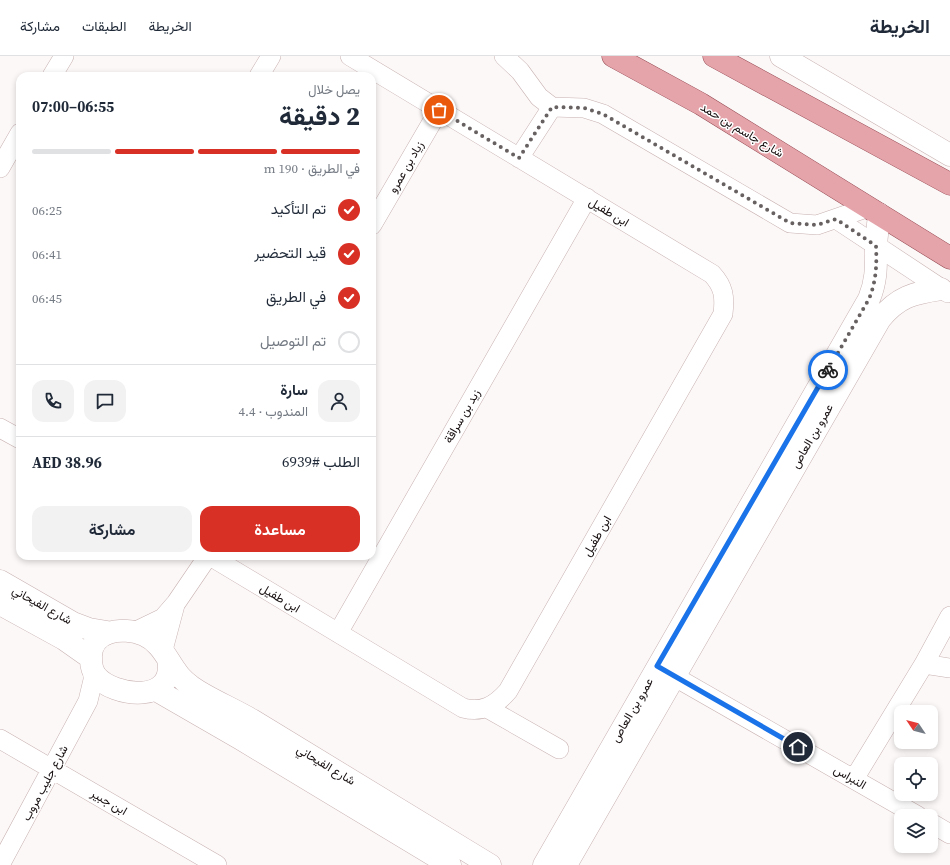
<!DOCTYPE html>
<html lang="ar">
<head>
<meta charset="utf-8">
<style>
  :root { --surface:#fff; --page:#f2f2f3; --text:#1f2937; --muted:#747a83; --line:#e0e1e3; --accent:#d93025 }
  body { margin:0; font-family:"Source Serif 4",Vazirmatn,serif; background:var(--page); color:var(--text); direction:rtl; height:100vh; display:flex; flex-direction:column; font-size:15px; white-space:nowrap }
  * { box-sizing:border-box; margin:0 }
  p { font-size:13px; color:var(--muted) }
  .icon { flex:none; width:22px; height:22px; fill:none; stroke:currentColor; stroke-width:2; stroke-linecap:round; stroke-linejoin:round }
  .map { position:relative; flex:1; overflow:hidden; direction:ltr }
  .details { position:absolute; left:16px; top:16px; width:360px; height:488px; display:flex; flex-direction:column; background:var(--surface); border-radius:12px; box-shadow:0 2px 6px #0003; direction:rtl }
  .details>* { flex:none }
  .needle { width:26px; rotate:305deg }
  .buttons { position:absolute; left:894px; top:649px; display:grid; gap:8px }
  .buttons a { display:grid; place-items:center; width:44px; height:44px; border-radius:8px; background:var(--surface); box-shadow:0 2px 6px #0003; font-size:20px }
  .pin { position:absolute; display:grid; place-items:center; width:34px; height:34px; color:#fff; margin:-17px; border:2px solid #fff; border-radius:50%; box-shadow:0 1px 4px #0007 }
  .courier { position:absolute; display:grid; place-items:center; width:40px; height:40px; margin:-20px; border:3px solid #1a73e8; border-radius:50%; background:#fff; color:#222; box-shadow:0 1px 5px #0007 }
  .head em { font-style:normal; font-weight:700 }
  .head div { display:flex; flex-direction:column-reverse }
  .head { display:flex; align-items:center; justify-content:space-between; height:68px; padding:0 16px }
  h1 { font-size:26px; font-weight:700; line-height:30px }
  .bar { display:grid; grid-template-columns:repeat(4,1fr); gap:6px 4px; align-content:center; height:48px; padding:0 16px }
  .bar i { height:5px; border-radius:3px; background:var(--line) }
  .bar .active { background:var(--accent) }
  .bar p { grid-column:span 4 }
  .line { display:flex; align-items:center; gap:10px; padding:0 16px; border-top:1px solid var(--line) }
  .line div { flex:1 }
  .round { display:grid; place-items:center; flex:none; width:42px; height:42px; border-radius:12px; background:var(--page) }
  ol { padding:0 16px; list-style:none }
  li { display:flex; align-items:center; gap:12px; height:44px }
  li p { margin-inline-start:auto }
  li .icon { padding:4px; border-radius:50%; background:var(--accent); color:#fff; stroke-width:4 }
  li:last-child { color:var(--muted) }
  li i { width:22px; height:22px; border:2px solid var(--line); border-radius:50% }
  .action { display:flex; gap:8px; margin-top:auto; padding:8px 16px }
  .action a { flex:1; height:46px; border-radius:12px; background:var(--accent); color:#fff; font-size:16px; font-weight:700; line-height:46px; text-align:center }
  .action a+a { background:var(--page); color:var(--text) }
  header { display:flex; align-items:center; gap:24px; box-sizing:border-box; height:56px; padding:0 20px; background:var(--surface); border-bottom:1px solid var(--line) }
  header strong { font-size:19px }
  nav { display:flex; gap:22px; margin-inline-start:auto; font-size:14px }
  .map>svg:first-child { display:block }
  .lines { fill:none; stroke-linecap:round; stroke-linejoin:round }
  .minor-casing { stroke:#c8b1b1; stroke-width:20 }
  .tertiary-casing { stroke:#c8b1b1; stroke-width:23 }
  .primary-casing { stroke:#91484f; stroke-width:23 }
  .minor { stroke:#fff; stroke-width:19 }
  .tertiary { stroke:#fff; stroke-width:22 }
  .primary { stroke:#e5a3aa; stroke-width:22 }
  .done { stroke:#686161; stroke-width:4; stroke-dasharray:0 7.2 }
  .route { stroke:#1a73e8; stroke-width:5 }
  .labels { text-anchor:middle; stroke-width:3; stroke-linejoin:round; paint-order:stroke }
  .street-label { font-size:12px; fill:#170f10; stroke:#fff }
</style>
</head>
<body>
<header>
<strong>الخريطة</strong>
<nav><a>الخريطة</a><a>الطبقات</a><a>مشاركة</a></nav>
</header>
<div class="map">
<svg width="950" height="809" viewBox="0 0 950 809">
  <rect width="100%" height="100%" fill="#fdf8f8"/>
  <g class="lines">
    <!-- minor casing -->
    <g class="minor-casing">
      <path id="minor" d="M504,0L520,15L539,41L552,51L584,52L603,58L790,167L817,169L869,151
        M52,20L64,0
        M259,20L271,0
        M519,102L552,51
        M0,112L20,77
        M836,163L948,237
        M372,169L439,54
        M0,372L20,383
        M210,500L463,652C482,657 495,650 508,635L723,258C725,241 724,231 712,218L350,0
        M134,576L163,562L176,547L208,500
        M338,577L587,142
        M163,594L175,549
        M924,608L950,612
        M661,613L918,760
        M487,652L559,693
        M0,683L217,809
        M854,723L924,608L950,560
        M931,767L950,778
        M0,809L88,645L93,624V613"/>
    </g>
    <!-- tertiary casing -->
    <g class="tertiary-casing">
      <path id="tertiary" d="M781,0L950,99
        M0,525L73,567L89,573L107,576
        M0,548L64,583L91,602
        M168,603C177,649 113,641 96,620C93,616 91,609 91,603C89,574 123,570 144,579C160,586 166,601 176,615C181,623 190,630 198,635C216,646 235,654 252,664C332,712 411,761 490,809
        M156,634L241,683L450,809
        M544,809L869,243C877,224 876,209 876,189C877,179 878,168 879,158
        M566,809L880,263C898,241 913,237 941,233"/>
    </g>
    <!-- primary casing -->
    <g class="primary-casing">
      <path id="primary" d="M613,0L701,48L950,202
        M714,0L950,128"/>
    </g>
    <!-- minor -->
    <use href="#minor" class="minor"/>
    <!-- tertiary -->
    <use href="#tertiary" class="tertiary"/>
    <!-- primary -->
    <use href="#primary" class="primary"/>
  </g>
  <g class="lines">
    <!-- done -->
    <path class="done" d="M439,54L519,102L552,51L584,52L603,58L790,167L817,169L836,163L876,190C877,209 876,226 869,243L828,314"/>
    <!-- route -->
    <path class="route" d="M798,691L657,610L828,314"/>
  </g>
  <g class="labels">
    <!-- street labels -->
    <g class="street-label">
      <text transform="translate(742 74) rotate(31)" y="4">شارع جاسم بن حمد</text>
      <text transform="translate(406 111) rotate(-60)" y="4">زياد بن عمرو</text>
      <text transform="translate(609 156) rotate(31)" y="4">ابن طفيل</text>
      <text transform="translate(462 360) rotate(-60)" y="4">زيد بن سراقة</text>
      <text transform="translate(812 380) rotate(-60)" y="4">عمرو بن العاص</text>
      <text transform="translate(597 480) rotate(-60)" y="4">ابن طفيل</text>
      <text transform="translate(280 542) rotate(31)" y="4">ابن طفيل</text>
      <text transform="translate(42 549) rotate(29)" y="4">شارع الفيحاني</text>
      <text transform="translate(632 654) rotate(-60)" y="4">عمرو بن العاص</text>
      <text transform="translate(326 709) rotate(31)" y="4">شارع الفيحاني</text>
      <text transform="translate(850 721) rotate(30)" y="4">النبراس</text>
      <text transform="translate(45 727) rotate(-62)" y="4">شارع جليب مروب</text>
      <text transform="translate(109 746) rotate(30)" y="4">ابن جبير</text>
    </g>
  </g>
</svg>
<div class="buttons">
<a><svg class="needle" viewBox="-14 -14 28 28"><path d="M0-13l5 13h-10z" fill="#e53935"/><path d="M0 13l5-13h-10z" fill="#747a83"/></svg></a>
<a><svg class="icon" aria-label="locate" viewBox="0 0 24 24"><circle cx="12" cy="12" r="6"/><path d="M12 2v4M12 18v4M2 12h4M18 12h4"/></svg></a>
<a><svg class="icon" aria-label="layers" viewBox="0 0 24 24"><path d="M12 4l9 5-9 5-9-5zM3 14l9 5 9-5"/></svg></a>
</div>
<div class="pin" style="left:439px;top:54px;background:#ea580c"><svg class="icon" aria-label="bag" viewBox="0 0 24 24"><path d="M5 8h14l-1 12H6zM9 8a3 3 0 0 1 6 0"/></svg></div>
<div class="pin" style="left:798px;top:691px;background:#1f2937"><svg class="icon" aria-label="home" viewBox="0 0 24 24"><path d="M3 11l9-7 9 7M6 9v11h12V9"/></svg></div>
<div class="courier" style="left:828px;top:314px"><svg class="icon" aria-label="bike" viewBox="0 0 24 24"><circle cx="6" cy="16" r="4"/><circle cx="18" cy="16" r="4"/><path d="M6 16l4-8h5l3 8M10 8l3 8H6M13 5h3"/></svg></div>
<section class="details">
<div class="head"><div><h1>2 دقيقة</h1><p>يصل خلال</p></div><em>06:55–07:00</em></div>
<div class="bar"><i class="active"></i><i class="active"></i><i class="active"></i><i></i><p>في الطريق · 190 m</p></div>
<ol>
<li><svg class="icon" aria-label="check" viewBox="0 0 24 24"><path d="M5 12l5 5 9-10"/></svg>تم التأكيد<p>06:25</p></li>
<li><svg class="icon" aria-label="check" viewBox="0 0 24 24"><path d="M5 12l5 5 9-10"/></svg>قيد التحضير<p>06:41</p></li>
<li><svg class="icon" aria-label="check" viewBox="0 0 24 24"><path d="M5 12l5 5 9-10"/></svg>في الطريق<p>06:45</p></li>
<li><i></i>تم التوصيل</li>
</ol>
<div class="line" style="height:72px"><a class="round"><svg class="icon" aria-label="person" viewBox="0 0 24 24"><circle cx="12" cy="8" r="4"/><path d="M4 21q1-7 8-7t8 7"/></svg></a><div><b>سارة</b><p>المندوب · 4.4</p></div><a class="round"><svg class="icon" aria-label="chat" viewBox="0 0 24 24"><path d="M4 5h16v11H9l-5 4z"/></svg></a><a class="round"><svg class="icon" aria-label="phone" viewBox="0 0 24 24"><path d="M5 4h4l2 5-3 2q2 4 5 5l2-3 5 2v4C11 20 4 13 5 4z"/></svg></a></div>
<div class="line" style="height:52px"><div>الطلب #6939</div><b>AED 38.96</b></div>
<div class="action"><a>مساعدة</a><a>مشاركة</a></div>
</section>
</div>
</body>
</html>
